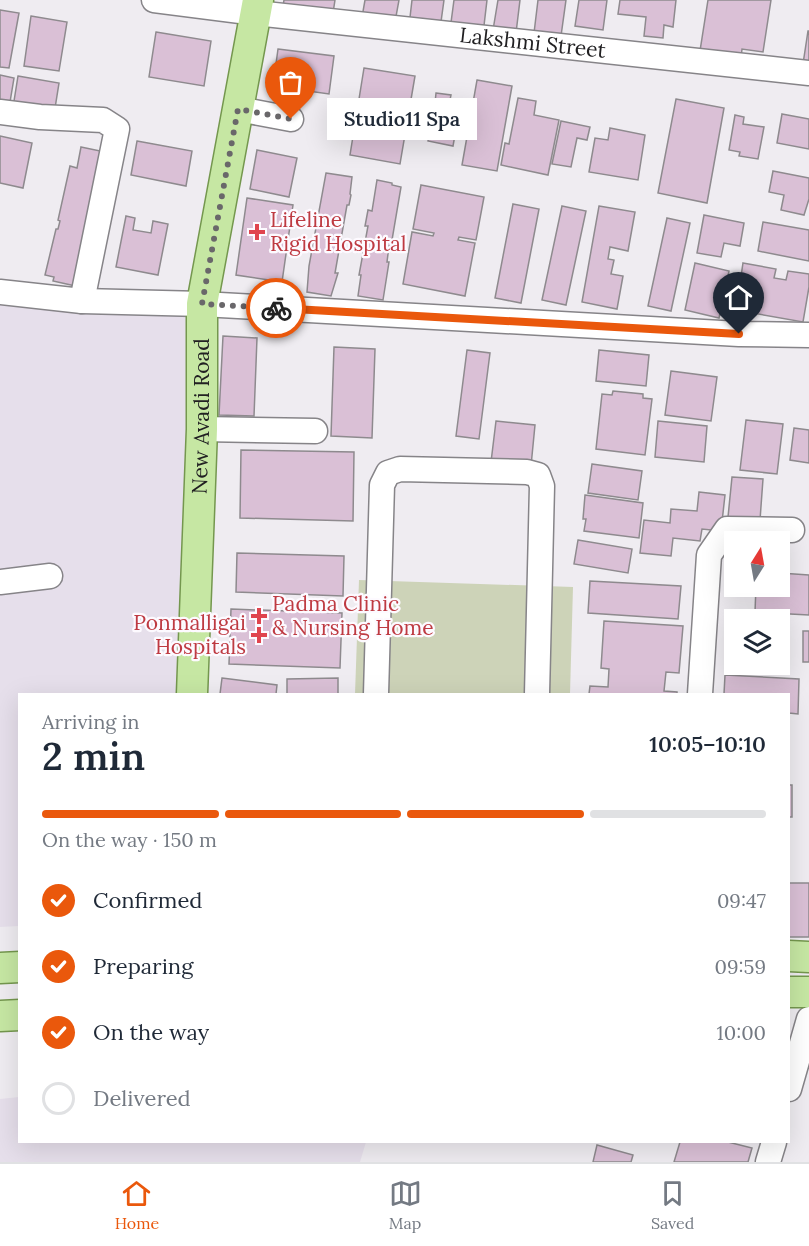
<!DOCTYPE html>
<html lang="en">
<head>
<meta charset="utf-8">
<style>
  :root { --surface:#fff; --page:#f6f6f7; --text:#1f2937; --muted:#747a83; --line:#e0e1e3; --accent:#ea580c }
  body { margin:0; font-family:Lora,serif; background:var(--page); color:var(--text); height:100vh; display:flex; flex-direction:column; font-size:22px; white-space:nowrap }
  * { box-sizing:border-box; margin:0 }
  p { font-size:20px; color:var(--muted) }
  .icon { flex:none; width:33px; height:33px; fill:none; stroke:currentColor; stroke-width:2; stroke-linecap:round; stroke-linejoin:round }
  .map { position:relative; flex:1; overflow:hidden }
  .sheet { position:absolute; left:18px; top:693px; width:772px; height:450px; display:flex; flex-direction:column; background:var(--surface); border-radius:0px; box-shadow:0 6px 24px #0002 }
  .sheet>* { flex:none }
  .needle { width:39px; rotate:11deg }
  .tools { position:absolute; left:724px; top:531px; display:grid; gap:12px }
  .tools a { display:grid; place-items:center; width:66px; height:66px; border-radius:0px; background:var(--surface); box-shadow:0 6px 24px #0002; font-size:30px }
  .pin { position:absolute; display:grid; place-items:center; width:51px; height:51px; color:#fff; margin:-62px -26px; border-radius:50% 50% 50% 0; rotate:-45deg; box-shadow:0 0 6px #0007 }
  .pin .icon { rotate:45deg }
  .courier { position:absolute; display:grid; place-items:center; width:60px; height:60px; margin:-30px; border:4px solid #ea580c; border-radius:50%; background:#fff; color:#222; box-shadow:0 2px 8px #0007 }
  .bubble { position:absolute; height:42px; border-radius:0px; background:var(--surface); box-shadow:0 6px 24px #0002; font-size:20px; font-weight:600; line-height:42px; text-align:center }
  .overview em { font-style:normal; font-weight:600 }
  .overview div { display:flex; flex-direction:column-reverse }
  .overview { display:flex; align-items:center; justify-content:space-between; height:102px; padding:0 24px }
  h1 { font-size:39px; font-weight:600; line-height:45px }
  .bar { display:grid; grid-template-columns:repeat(4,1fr); gap:9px 6px; align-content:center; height:72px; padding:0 24px }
  .bar i { height:8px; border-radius:4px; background:var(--line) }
  .bar .active { background:var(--accent) }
  .bar p { grid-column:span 4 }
  ol { padding:0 24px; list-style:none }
  li { display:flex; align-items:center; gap:18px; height:66px }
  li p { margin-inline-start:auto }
  li .icon { padding:6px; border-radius:50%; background:var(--accent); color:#fff; stroke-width:4 }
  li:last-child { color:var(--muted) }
  li i { width:33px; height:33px; border:3px solid var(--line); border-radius:50% }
  .tabs { display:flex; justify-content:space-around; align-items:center; height:84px; border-top:2px solid var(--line); background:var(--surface); font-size:16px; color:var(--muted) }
  .tabs a { display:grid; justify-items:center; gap:3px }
  .tabs .active { color:var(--accent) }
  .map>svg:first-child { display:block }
  .built { fill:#e6dfeb }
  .green { fill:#cdd3b8 }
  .building { fill:#dac0d6; stroke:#8e8a8e; stroke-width:1.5 }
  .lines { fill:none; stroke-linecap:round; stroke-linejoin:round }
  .minor-casing { stroke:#868488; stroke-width:27 }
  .major-casing { stroke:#74974e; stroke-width:33 }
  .minor { stroke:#fff; stroke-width:24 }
  .major { stroke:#c6e7a3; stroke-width:30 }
  .done { stroke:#69676a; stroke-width:6; stroke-dasharray:0 10.8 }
  .route { stroke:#ea580c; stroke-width:8 }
  .health-dot { fill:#e0444e; stroke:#fdfaff; stroke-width:2 }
  .labels { text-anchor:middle; stroke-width:4.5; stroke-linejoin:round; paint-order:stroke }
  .street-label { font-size:21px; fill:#212022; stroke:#fdfaff }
  .health-label { font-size:21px; fill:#be3a42; stroke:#fdfaff; text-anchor:start }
</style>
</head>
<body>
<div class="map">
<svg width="809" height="1162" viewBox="0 0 809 1162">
  <rect width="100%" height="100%" fill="#efecf1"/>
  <!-- built -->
  <path class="built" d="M0,301L192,315L177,694H20L19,926L0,927Z
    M19,1097L20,1142H366L360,1162H0V1099Z"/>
  <!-- green -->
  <path class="green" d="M359,580L573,587L570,694H355Z"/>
  <!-- building -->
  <path class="building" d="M284,0H335L333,13L283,6Z
    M365,0H399L395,22L362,17Z
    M412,0H444L440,29L409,26Z
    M454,0H487L483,34L450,30Z
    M498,0H520L516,33L493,30Z
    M538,0H566L561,36L534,33Z
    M579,0H607L603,30L575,26Z
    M620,0H676L673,27L664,25L663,38L644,36L646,17L618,14Z
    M708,0H771L763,52L742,49L741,58L700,51Z
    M0,10L19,13L9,68L0,67Z
    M31,16L67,22L59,71L24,66Z
    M808,31H809V64H803Z
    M156,32L211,41L204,86L149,77Z
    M278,49L334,56L329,94L273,86Z
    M364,68L415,76L400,164L350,155Z
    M0,75L14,78L7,120L0,119Z
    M18,76L59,83L52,127L11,120Z
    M477,80L512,86L497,171L462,165Z
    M436,93L451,95L450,100L461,102L453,146L428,141L433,115H429L432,102L435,103Z
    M518,98L536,101L534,115L559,120L548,175L501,165L505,143L509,144Z
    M676,99L724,108L707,203L658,193Z
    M782,114L809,119V149L777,143Z
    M735,115L744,117L743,124L764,127L758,159L739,156L740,152L729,150Z
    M561,121L590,127L587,140L577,138L571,167L552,164Z
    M610,128L645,135L638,180L589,172L595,138L608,140Z
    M0,136L32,143L23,188L0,183Z
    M137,141L192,151L186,186L131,175Z
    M81,147L110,153L80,287L53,281L54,277L45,275L56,229H58L60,221L58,220L70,166L77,168Z
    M257,150L297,158L289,197L250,189Z
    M773,171L809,178V199L804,215L781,210L784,195L769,192Z
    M326,173L352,177L350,194L351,195L349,205H347L335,273H338L331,296L307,292L309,266Z
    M377,180L392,183V185L401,187L391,246H389L387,262H389L383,300L358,296L361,275H359L368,226H365L368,210L372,211Z
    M421,185L484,197L476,240L459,237L458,240L475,243L465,296L403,284L412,232L433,236L434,233L413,229Z
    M247,198L293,205L282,282L236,275Z
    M513,204L539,209L521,303L495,298Z
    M562,206L586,211L566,305L542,300Z
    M599,206L635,212L628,251L610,247L608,259L614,260L611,274L623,276L617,309L582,302Z
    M704,215L744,223L740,246L724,243L721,257L697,253Z
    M126,216L135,218L133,230L151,233L153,221L168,224L158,275L116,267Z
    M667,218L690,223L671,311L648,306Z
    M763,222L809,230V261L758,251Z
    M695,263L729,271L719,318L685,310Z
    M743,263L776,269L774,278L786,280L788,271L809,274V287L803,322L736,310Z
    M223,336L257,338L254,416L219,415Z
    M334,347L375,349L372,438L331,436Z
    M467,350L490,353L479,439L456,436Z
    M599,350L649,355L646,386L596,381Z
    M671,371L717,377L711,421L665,415Z
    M613,391L643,394V398L652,399L645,455L596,449L602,394L612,395Z
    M746,420L783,424L777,474L740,470Z
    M496,421L535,425L531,466L491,462Z
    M658,421L707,426L704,462L655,457Z
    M794,428L809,430V463L790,460Z
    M241,450L354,452L353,521L240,518Z
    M592,464L642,471L638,500L588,493Z
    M732,477L763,479L760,520L728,517Z
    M699,492L725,495L721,531L702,529L700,541L673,538L671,556L640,553L644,520L670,523L671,509L697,511Z
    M585,495L643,503L639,538L584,531L586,519H583Z
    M578,540L632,549L628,573L574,564Z
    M237,553L344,556L343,596L236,592Z
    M780,573L809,575V615L755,612L756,586H780Z
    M590,581L681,586L678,619L588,613Z
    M231,609L342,613L340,668L229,664Z
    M604,621L683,626L679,673L666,672L664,691L677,692V694H589L590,686L608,687L609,669L601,668Z
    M780,628H788V660H780Z
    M803,631H809V662H803Z
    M725,675L799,679L798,714L789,713V694H724Z
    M222,678L277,685L276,694H220Z
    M338,678V694H287V679Z
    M789,785H792V817H789Z
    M789,883H809V937H789Z
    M680,1142H728L752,1148L748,1162H674Z
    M597,1145L633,1155L631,1162H593Z"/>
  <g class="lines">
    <!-- minor casing -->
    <g class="minor-casing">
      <g id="minor">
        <path id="s1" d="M154,0L256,13L809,73"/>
        <path d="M238,109L291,119"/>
        <path d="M0,112L40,117L103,120L117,129L82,301"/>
        <path d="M0,292L82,301L202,304L739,334L809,335"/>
        <path d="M202,429L315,431"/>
        <path d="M0,582L50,576"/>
        <path d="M376,694L382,485L388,473L400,469L527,472L538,475L542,486L537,694"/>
        <path d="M700,694L709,555L727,529L792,530"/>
        <path d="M789,1089L809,1019"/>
        <path d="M768,1162L774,1142"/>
      </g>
    </g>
    <!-- major casing -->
    <g class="major-casing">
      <g id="major">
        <path id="s2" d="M192,694L202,429V304L258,0"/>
        <path d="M789,956L809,957"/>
        <path d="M0,968L20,967"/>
        <path d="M789,992H809"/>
        <path d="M0,1016L20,1015"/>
      </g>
    </g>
    <!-- minor -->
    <use href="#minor" class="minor"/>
    <!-- major -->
    <use href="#major" class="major"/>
  </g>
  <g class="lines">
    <!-- done -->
    <path class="done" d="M276,308L202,304L238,109L291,119"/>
    <!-- route -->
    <path class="route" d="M276,308L739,334"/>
  </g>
  <!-- markers -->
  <g class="health-dot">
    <path d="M254 223h6v6h6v6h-6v6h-6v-6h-6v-6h6z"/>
    <path d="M256 607h6v6h6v6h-6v6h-6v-6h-6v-6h6z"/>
    <path d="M256 626h6v6h6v6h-6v6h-6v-6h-6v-6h6z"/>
  </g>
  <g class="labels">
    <!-- street labels -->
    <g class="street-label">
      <text dy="7" stroke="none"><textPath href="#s1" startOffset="381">Lakshmi Street</textPath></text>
      <text dy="7" stroke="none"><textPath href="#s2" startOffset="278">New Avadi Road</textPath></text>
    </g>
    <!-- health labels -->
    <g class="health-label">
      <text x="270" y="227">Lifeline<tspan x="270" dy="24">Rigid Hospital</tspan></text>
      <text x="272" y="611">Padma Clinic<tspan x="272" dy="24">&amp; Nursing Home</tspan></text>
      <text x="246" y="630" text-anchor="end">Ponmalligai<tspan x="246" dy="24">Hospitals</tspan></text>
    </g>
  </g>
</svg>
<div class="tools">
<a><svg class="needle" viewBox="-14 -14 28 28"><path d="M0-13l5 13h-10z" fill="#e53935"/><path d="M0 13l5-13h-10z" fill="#747a83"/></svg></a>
<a><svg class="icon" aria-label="layers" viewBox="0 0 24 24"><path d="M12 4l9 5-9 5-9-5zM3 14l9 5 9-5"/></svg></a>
</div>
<div class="pin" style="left:291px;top:119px;background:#ea580c"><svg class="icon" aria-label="bag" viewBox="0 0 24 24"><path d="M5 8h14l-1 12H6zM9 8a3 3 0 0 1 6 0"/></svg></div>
<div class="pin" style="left:739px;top:334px;background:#1f2937"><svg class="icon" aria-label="home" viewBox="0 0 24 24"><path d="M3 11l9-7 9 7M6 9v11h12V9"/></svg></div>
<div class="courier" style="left:276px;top:308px"><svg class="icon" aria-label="bike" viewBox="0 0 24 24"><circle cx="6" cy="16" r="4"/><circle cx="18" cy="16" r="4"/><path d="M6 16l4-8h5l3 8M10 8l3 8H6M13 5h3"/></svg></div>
<div class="bubble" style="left:327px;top:98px;width:150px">Studio11 Spa</div>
<section class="sheet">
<div class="overview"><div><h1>2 min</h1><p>Arriving in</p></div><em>10:05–10:10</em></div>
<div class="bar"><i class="active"></i><i class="active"></i><i class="active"></i><i></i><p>On the way · 150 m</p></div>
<ol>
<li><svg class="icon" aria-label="check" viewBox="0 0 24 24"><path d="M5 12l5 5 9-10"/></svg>Confirmed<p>09:47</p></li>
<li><svg class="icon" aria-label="check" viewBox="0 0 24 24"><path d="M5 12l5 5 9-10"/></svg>Preparing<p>09:59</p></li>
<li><svg class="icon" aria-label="check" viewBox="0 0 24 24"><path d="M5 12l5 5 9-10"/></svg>On the way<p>10:00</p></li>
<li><i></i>Delivered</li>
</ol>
</section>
</div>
<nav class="tabs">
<a class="active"><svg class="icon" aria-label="home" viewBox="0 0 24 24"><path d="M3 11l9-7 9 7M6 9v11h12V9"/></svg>Home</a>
<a><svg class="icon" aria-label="map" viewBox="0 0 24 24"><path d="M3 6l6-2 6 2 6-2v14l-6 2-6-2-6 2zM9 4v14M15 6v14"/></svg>Map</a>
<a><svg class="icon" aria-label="saved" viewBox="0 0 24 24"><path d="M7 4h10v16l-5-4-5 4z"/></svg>Saved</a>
</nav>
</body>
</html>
